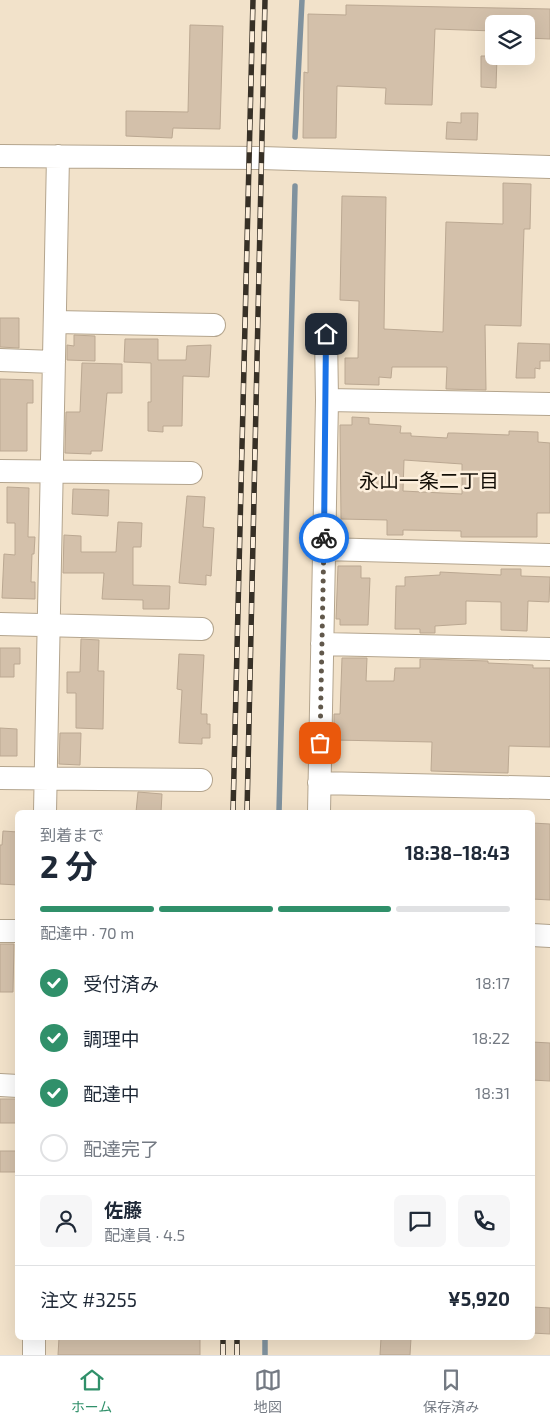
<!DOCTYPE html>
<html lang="ja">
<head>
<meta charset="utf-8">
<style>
  :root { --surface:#fff; --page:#f6f6f7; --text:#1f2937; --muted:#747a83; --line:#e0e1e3; --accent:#30906a }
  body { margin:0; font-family:"Exo 2","Noto Sans JP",sans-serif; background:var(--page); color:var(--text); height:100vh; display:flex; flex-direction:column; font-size:19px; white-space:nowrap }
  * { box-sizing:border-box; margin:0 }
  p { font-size:16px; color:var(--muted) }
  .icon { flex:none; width:28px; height:28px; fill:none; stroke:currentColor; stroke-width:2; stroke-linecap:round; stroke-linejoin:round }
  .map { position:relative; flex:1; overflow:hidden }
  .panel { position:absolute; left:15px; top:810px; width:520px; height:530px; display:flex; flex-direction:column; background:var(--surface); border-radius:8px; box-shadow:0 5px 20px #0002 }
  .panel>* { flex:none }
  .fabs { position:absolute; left:485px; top:15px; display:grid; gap:10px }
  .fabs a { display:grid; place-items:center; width:50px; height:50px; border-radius:8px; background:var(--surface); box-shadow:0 5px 20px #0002; font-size:25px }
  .pin { position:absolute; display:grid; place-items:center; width:42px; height:42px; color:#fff; margin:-21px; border-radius:10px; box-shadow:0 2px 8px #0006 }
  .courier { position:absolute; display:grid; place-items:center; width:50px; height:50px; margin:-25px; border:4px solid #1a73e8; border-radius:50%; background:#fff; color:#222; box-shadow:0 1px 6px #0007 }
  .head em { font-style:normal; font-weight:700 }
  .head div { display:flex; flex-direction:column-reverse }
  .head { display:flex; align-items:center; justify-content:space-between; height:85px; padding:0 25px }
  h1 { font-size:32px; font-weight:700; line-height:38px }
  .bar { display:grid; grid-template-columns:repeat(4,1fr); gap:8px 5px; align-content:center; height:60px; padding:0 25px }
  .bar i { height:6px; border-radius:4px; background:var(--line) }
  .bar .selected { background:var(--accent) }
  .bar p { grid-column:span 4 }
  .line { display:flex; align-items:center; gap:12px; padding:0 25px; border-top:1px solid var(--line) }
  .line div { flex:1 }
  .round { display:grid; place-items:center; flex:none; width:52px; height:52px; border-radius:8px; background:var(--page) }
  ol { padding:0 25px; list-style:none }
  li { display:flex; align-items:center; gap:15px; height:55px }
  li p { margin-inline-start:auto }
  li .icon { padding:5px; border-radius:50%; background:var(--accent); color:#fff; stroke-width:4 }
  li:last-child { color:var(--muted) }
  li i { width:28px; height:28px; border:2px solid var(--line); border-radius:50% }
  .menu { display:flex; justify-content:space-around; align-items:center; height:70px; border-top:1px solid var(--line); background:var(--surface); font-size:14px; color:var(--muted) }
  .menu a { display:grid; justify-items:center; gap:2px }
  .menu .selected { color:var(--accent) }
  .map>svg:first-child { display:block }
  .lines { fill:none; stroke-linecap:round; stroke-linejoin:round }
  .stream { stroke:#80929e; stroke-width:5.5 }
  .building { fill:#d3c0aa; stroke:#bba892; fill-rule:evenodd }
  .minor-casing { stroke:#b4a58e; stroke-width:24 }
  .minor { stroke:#fff; stroke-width:22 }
  .rail-casing { stroke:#373026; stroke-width:5.5 }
  .rail { stroke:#fdefdc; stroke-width:4; stroke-dasharray:11; stroke-linecap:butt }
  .done { stroke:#61584b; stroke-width:5; stroke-dasharray:0 9 }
  .route { stroke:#1a73e8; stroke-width:6 }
  .labels { text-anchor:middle; stroke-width:5; stroke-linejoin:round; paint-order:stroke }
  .neighbourhood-label { font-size:20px; fill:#130e06; stroke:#fdefdc }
</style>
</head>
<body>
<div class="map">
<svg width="550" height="1355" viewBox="0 0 550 1355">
  <rect width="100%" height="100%" fill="#f2e2ca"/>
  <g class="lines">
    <!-- stream -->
    <path class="stream" d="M295,137L302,0
      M279,812L295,186
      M265,1355V1338"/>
  </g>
  <!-- building -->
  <path class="building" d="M346,5L550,9V39L526,38V24H494V31L435,29L432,105L385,104L386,88L337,86L336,138H303L304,72L308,73V14L346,15Z
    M190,25L223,26L220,129L173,128L172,138L126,136V111L188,112Z
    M481,56H497L496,88L481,87Z
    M461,113H478L477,140L446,139L447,122L461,123Z
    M503,183L531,184L530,229H524L521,326L485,325L486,390L446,389L447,367H392L391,378L379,377V385L345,384V358H358L359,301L340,300L342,196L386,197L384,329L443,332L446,222L503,224Z
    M0,318H19V348L0,347Z
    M74,335L95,336V361L67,360V345L74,346Z
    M125,339H158V360H186L187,346L211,345L209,377L183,376L182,426H163V432L148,431V402H151V363L124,362Z
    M518,343L550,344V361H540V369L535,368V378H516Z
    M82,363L122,364V393H107L102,451H91V454L65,453L66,412H80Z
    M0,379L33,380V403H27V451H0Z
    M352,417L369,418V424L401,426L400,433H411V436L447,438L448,433H454L509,435V431L538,432V442L550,443V513H537V537H461V531L403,530V535H387V520L341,519L340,425H352ZM404,460L462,464V494L403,491Z
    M7,487L29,488L28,537H35L34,554H32L31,582H35V599L2,598L4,554L15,555V523H7Z
    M73,489L109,490L108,516L72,514Z
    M187,496L205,497L203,527L214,528L211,576L206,575V585L179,583Z
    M118,522L142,523L141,547H133V585L170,586L169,609H143V600L102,599L104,573H63L64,535L81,536V552H116Z
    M338,566H361V578H370L368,625H340V619H336Z
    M501,569H521V576L550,577L549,602L528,601L527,631L501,630V602L466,601V624L435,626V633H420V629H395L396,586H405V577L440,575V572L501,575Z
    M81,639L99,640L98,671H104L103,729L76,728V693H67V672H80Z
    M0,648H20V664H14V677H0Z
    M179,654L204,655L201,714H207V724H210V738H202V744L179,743L182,690L177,689Z
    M342,658H367L366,681H394L395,668H420V659L488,661V663L533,665V668H550V747L509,746L508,773L464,772L431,771L432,742L334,740V714H340Z
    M0,728L17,729V756H0Z
    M60,733H81L80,765L59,764Z
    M138,792L162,794L161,812H136Z
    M532,823L550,824V900L532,899Z
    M3,831L18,832V885L0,884V845H2Z
    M0,944H14L13,992H0Z
    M532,1042L550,1043V1081L532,1080Z
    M0,1099H18V1123H0Z
    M0,1151H18V1172H0Z
    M532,1307L550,1308V1334L532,1333Z
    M59,1338H200V1355H58Z
    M381,1338H411L410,1355H380Z"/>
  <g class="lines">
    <!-- minor casing -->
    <g class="minor-casing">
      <path id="minor" d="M0,156L261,158L550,167
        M55,322L214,325
        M0,360L54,362
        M327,400L550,404
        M0,471L191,473
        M323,549L550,555
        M0,624L202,629
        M322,644L550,649
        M0,778L201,780
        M319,783L550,788
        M45,812L58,156
        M319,812L327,400L326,334
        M0,931H18
        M532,935L550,936
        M0,1085L18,1086
        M34,1355V1338"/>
    </g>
    <!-- minor -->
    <use href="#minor" class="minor"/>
    <!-- rail casing -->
    <g class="rail-casing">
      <path id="rail" d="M233,812L253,0
        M247,812L265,0
        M223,1355V1338
        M237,1355V1338"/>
    </g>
    <!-- rail -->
    <use href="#rail" class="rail"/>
  </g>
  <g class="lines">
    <!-- done -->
    <path class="done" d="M320,743L324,538"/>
    <!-- route -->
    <path class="route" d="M324,538L326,334"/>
  </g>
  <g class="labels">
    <!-- neighbourhood labels -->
    <g class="neighbourhood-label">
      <text x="429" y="488">永山一条二丁目</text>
    </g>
  </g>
</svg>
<div class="fabs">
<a><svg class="icon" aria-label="layers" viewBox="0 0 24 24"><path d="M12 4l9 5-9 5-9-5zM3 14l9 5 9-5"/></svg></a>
</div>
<div class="pin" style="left:320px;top:743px;background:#ea580c"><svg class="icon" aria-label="bag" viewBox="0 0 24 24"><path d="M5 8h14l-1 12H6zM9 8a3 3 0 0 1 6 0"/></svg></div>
<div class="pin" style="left:326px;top:334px;background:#1f2937"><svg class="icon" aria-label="home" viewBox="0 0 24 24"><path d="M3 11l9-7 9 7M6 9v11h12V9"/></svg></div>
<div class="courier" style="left:324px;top:538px"><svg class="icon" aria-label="bike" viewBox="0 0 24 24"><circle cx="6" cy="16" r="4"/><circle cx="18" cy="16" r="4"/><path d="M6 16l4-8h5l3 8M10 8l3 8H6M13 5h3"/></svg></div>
<section class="panel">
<div class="head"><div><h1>2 分</h1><p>到着まで</p></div><em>18:38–18:43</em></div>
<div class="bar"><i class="selected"></i><i class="selected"></i><i class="selected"></i><i></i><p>配達中 · 70 m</p></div>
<ol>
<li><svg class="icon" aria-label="check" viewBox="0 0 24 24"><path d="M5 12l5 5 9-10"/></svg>受付済み<p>18:17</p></li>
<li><svg class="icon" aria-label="check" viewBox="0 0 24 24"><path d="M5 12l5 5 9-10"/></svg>調理中<p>18:22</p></li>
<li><svg class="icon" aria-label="check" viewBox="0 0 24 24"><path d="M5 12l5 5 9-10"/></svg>配達中<p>18:31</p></li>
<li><i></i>配達完了</li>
</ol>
<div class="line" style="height:90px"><a class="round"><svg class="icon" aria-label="person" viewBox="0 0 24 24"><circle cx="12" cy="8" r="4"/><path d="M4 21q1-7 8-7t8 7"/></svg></a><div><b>佐藤</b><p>配達員 · 4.5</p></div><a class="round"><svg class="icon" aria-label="chat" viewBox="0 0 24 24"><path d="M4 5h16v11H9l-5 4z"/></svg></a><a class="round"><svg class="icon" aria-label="phone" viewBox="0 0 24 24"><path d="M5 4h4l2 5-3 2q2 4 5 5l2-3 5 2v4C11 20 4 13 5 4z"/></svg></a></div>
<div class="line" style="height:65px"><div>注文 #3255</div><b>¥5,920</b></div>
</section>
</div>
<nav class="menu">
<a class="selected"><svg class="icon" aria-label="home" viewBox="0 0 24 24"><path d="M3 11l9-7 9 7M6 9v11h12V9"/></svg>ホーム</a>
<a><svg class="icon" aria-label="map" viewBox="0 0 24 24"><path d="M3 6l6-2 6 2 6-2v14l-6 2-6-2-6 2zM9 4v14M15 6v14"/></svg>地図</a>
<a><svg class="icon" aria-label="saved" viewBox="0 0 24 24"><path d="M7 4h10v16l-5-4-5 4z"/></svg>保存済み</a>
</nav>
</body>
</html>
